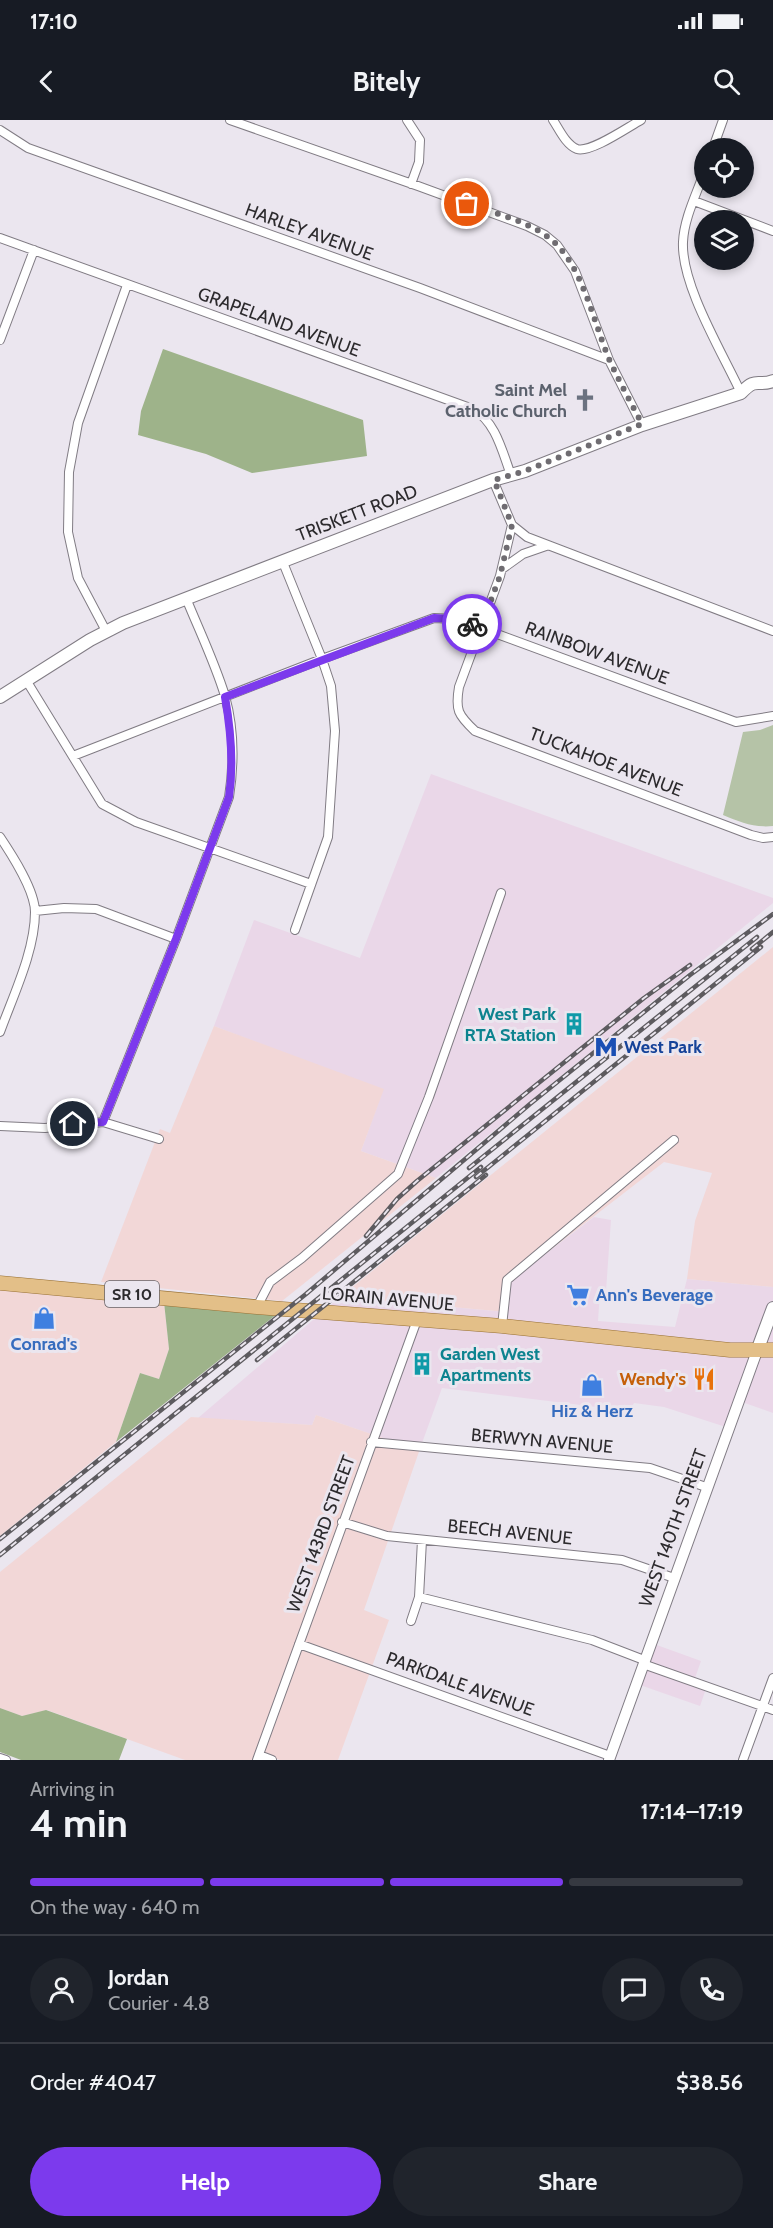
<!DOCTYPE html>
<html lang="en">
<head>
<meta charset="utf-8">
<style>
  :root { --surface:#171b24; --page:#20242c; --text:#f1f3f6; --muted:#9ea1a6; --line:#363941; --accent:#7c3aed }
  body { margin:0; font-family:Cabin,sans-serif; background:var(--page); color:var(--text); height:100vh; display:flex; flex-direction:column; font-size:22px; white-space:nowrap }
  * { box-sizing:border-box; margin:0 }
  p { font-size:20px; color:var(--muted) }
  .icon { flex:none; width:33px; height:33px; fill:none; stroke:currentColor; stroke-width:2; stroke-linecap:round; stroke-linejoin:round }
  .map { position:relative; height:1640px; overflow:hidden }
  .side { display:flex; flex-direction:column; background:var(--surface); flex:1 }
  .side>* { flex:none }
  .controls { position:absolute; left:694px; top:18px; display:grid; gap:12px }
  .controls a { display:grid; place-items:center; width:60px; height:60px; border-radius:50%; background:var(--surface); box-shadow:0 3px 9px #0003; font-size:30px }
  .pin { position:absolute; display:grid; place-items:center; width:51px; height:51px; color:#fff; margin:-26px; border:3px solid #fff; border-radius:50%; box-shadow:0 2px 6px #0007 }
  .courier { position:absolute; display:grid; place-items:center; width:60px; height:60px; margin:-30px; border:4px solid #7c3aed; border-radius:50%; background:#fff; color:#222; box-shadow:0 2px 8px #0007 }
  .summary em { font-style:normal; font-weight:700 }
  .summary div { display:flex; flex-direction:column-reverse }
  .summary { display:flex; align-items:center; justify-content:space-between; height:102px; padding:0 30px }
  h1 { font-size:39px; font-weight:700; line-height:45px }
  .bar { display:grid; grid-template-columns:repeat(4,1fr); gap:9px 6px; align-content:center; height:72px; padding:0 30px }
  .bar i { height:8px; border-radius:4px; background:var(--line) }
  .bar .selected { background:var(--accent) }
  .bar p { grid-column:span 4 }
  .line { display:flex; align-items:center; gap:15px; padding:0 30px; border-top:2px solid var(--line) }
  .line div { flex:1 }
  .round { display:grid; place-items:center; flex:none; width:63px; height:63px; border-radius:32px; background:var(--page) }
  .primary-button { display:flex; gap:12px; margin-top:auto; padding:12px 30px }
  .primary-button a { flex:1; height:69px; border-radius:36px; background:var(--accent); color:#fff; font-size:24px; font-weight:700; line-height:69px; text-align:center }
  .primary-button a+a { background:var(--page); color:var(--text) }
  .status { display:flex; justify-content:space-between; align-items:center; height:42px; padding:0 30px; background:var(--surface); direction:ltr }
  .status svg { height:16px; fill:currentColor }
  header { display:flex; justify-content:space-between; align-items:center; height:78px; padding:0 30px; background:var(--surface); font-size:27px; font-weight:700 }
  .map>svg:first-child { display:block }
  .commercial { fill:#ead7e8 }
  .industrial { fill:#f2d7d7 }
  .green { fill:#b5c3a7 }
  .forest { fill:#9eb38a }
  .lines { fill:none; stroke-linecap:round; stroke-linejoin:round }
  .minor-casing { stroke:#817c84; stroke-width:10 }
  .tertiary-casing { stroke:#817c84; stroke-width:12 }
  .secondary-casing { stroke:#817c84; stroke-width:14 }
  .primary-casing { stroke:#977034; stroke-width:15 }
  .minor { stroke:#fff; stroke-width:8 }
  .tertiary { stroke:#fff; stroke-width:10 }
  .secondary { stroke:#fff; stroke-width:12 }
  .primary { stroke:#e3bf88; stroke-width:14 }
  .rail-casing { stroke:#5d5b5f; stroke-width:4.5 }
  .rail { stroke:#ebe6ef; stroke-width:2; stroke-dasharray:7; stroke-linecap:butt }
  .done { stroke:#6f6c71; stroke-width:6; stroke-dasharray:0 10.8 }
  .route { stroke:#7c3aed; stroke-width:8 }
  .labels { text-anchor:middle; stroke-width:6; stroke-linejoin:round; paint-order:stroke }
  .shield { fill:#ebe6ef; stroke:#656267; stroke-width:1.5 }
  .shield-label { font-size:16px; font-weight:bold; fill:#2c2a2d }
  .street-label { font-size:18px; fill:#2c2a2d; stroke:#ebe6ef }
  .worship-label { font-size:18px; font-weight:bold; fill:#5b616d; stroke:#ebe6ef; text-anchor:end }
  .culture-label { font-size:18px; font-weight:bold; fill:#0d838f; stroke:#ebe6ef; text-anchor:end }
  .transit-label { font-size:18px; font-weight:bold; fill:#164399; stroke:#ebe6ef; text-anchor:start }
  .shop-label { font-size:18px; font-weight:bold; fill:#366cbe; stroke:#ebe6ef }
  .food-label { font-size:18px; font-weight:bold; fill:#c56008; stroke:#ebe6ef; text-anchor:end }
</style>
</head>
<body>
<div class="status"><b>17:10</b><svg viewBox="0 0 49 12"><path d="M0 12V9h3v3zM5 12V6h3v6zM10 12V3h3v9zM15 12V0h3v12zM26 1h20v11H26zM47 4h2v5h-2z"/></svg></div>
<header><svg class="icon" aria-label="back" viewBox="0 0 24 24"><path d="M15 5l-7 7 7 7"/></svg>Bitely<svg class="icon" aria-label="search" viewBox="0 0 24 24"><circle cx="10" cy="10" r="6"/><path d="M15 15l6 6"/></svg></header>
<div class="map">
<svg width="773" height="1640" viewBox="0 0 773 1640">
  <rect width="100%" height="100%" fill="#ebe6ef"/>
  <!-- commercial -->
  <path class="commercial" d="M431,654L773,778V783L436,1058L361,1031L383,970L214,906L254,800L360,838Z
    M594,1097L611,1100L606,1171H600L598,1201L675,1207L687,1159L773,1167V1293L742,1282L732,1309L664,1287L634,1283L629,1291L442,1268L422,1323L386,1319L316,1295L312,1305L198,1298L340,1177L506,1192L508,1167L513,1159Z
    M654,1524L701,1541L695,1558L708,1563L700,1586L640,1565Z"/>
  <!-- industrial -->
  <path class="industrial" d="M773,827V1167L687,1159L695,1101L712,1053L664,1042L513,1159L508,1167L507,1192L340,1177Z
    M214,906L384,969L361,1031L436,1058L282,1181L101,1162L160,1009L170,1013Z
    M0,1167L164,1182L169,1229L159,1259L140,1253L116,1322L0,1416Z
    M316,1295L386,1319L422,1323L364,1490L389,1500L338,1640H280L262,1634L259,1640H185L47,1590L22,1596L0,1588V1452L191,1297L312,1305Z"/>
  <!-- green -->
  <path class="green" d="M773,605V706C754,708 740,702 723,695L743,612L760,610Z"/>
  <!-- forest -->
  <path class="forest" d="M163,229L363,300L367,336L252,353L206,334L138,315L141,291Z
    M164,1182L277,1194L116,1322L140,1253L159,1259L169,1229Z
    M0,1588L22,1596L46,1590L127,1619L119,1640H21L0,1632Z"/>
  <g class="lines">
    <!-- minor casing -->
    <g class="minor-casing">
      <path id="minor" d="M230,0L418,66L527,106L545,115L557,125L575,151L609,240L642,305
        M407,0L420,20L419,42L411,64
        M553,0C559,9 566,25 577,29C591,33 628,7 641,0
        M0,10L28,28L420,168L609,240
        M713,28L723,0
        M705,50C697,73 684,98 683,122C681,165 722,232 741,273
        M694,81L773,111
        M0,118L473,289C496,302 502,331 511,355
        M0,220L34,130
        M493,360L512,405L527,417L773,511
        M512,405L500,456L459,567C455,590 458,595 475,611L751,715L763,718L773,717
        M282,440L322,539L331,566L335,611L328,717L295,810
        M502,449L523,434L546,426
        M106,511L78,458L68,412L69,352L78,303L127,165
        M26,560L102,684L136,702L311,764
        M73,636L322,539L434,498L455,499L470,504L736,602L773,596
        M0,717C12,735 35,770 35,792C35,831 13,876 0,912
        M35,791L64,788L96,789L176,819
        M103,1002L176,819L229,677C234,645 234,608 225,576C215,543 199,510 186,478
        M0,1006L45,1008L103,1002L159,1019
        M257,1187L270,1162L302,1138L398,1054L429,977L501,773
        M502,1206L507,1160L674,1020
        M371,1322L650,1348L706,1367
        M342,1402L387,1416L622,1440L674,1458
        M419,1477L592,1520L644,1540
        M411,1501L419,1477L422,1420
        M299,1524L610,1636
        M643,1544L773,1590
        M259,1635L272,1640
        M0,1638L6,1640
        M257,1640L417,1200
        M743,1640L773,1558"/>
    </g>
    <!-- tertiary casing -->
    <g class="tertiary-casing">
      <path id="tertiary" d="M609,1640L757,1231"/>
    </g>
    <!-- secondary casing -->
    <g class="secondary-casing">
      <path id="secondary" d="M0,577L90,520L123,503L493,360L525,351L642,305L741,273C757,256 757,267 773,261
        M757,1231L773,1188"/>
    </g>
    <!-- primary casing -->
    <g class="primary-casing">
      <path id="primary" d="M0,1163L257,1187L502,1206L730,1230H773"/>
    </g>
    <!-- minor -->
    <use href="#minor" class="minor"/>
    <!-- tertiary -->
    <use href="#tertiary" class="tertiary"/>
    <!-- secondary -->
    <use href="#secondary" class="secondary"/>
    <!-- primary -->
    <use href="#primary" class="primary"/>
    <!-- rail casing -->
    <g class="rail-casing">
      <path id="rail" d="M752,829L773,812
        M469,1048L757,817
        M476,1057L761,827
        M366,1116L397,1079L417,1061L644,878L690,845
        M257,1240L486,1055
        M0,1419L306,1174L530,984L690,855L773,794
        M0,1435L481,1047"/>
    </g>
    <!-- rail -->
    <use href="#rail" class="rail"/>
  </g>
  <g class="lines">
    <!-- done -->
    <path class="done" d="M467,84C493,93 525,100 548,117C582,142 593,201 609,239C619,261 631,283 642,304L525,351L494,360L512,405L500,456L481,507L472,504"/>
    <!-- route -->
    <path class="route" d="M73,1004L103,1002L176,819L229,677C234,643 231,611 225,577L434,498L455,499L472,504"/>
  </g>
  <!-- icons -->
  <defs>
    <g id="church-bare" transform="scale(1.8)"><path d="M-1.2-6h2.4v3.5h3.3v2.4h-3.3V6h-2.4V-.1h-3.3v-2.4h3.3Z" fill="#6b7280" stroke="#ebe6ef" stroke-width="2.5" paint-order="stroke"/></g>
    <g id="building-bare" transform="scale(1.8)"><path d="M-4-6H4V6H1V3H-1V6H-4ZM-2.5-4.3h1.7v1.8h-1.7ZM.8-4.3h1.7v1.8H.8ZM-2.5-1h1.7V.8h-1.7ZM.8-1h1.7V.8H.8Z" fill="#0f9aa8" stroke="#ebe6ef" stroke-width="2.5" paint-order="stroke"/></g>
    <g id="metro-bare" transform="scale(1.8)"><path d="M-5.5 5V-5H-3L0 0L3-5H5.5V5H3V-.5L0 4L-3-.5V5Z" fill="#1a4fb4" stroke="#ebe6ef" stroke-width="2.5" paint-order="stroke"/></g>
    <g id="supermarket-bare" transform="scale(1.8)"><path d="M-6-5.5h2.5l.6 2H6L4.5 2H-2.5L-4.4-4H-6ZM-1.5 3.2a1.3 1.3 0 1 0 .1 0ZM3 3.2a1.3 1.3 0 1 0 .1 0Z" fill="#3f7fe0" stroke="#ebe6ef" stroke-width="2.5" paint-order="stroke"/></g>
    <g id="shop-bare" transform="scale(1.8)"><path d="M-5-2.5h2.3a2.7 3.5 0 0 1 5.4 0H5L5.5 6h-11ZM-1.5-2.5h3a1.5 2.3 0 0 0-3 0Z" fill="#3f7fe0" stroke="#ebe6ef" stroke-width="2.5" paint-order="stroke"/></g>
    <g id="restaurant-bare" transform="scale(1.8)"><path d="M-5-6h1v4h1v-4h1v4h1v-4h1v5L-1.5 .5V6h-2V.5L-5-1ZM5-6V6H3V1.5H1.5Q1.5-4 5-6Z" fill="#e8710a" stroke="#ebe6ef" stroke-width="2.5" paint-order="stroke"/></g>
  </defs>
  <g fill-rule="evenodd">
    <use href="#church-bare" x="585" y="280"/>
    <use href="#building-bare" x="574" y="904"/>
    <use href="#metro-bare" x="606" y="927"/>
    <use href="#supermarket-bare" x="578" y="1175"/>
    <use href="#shop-bare" x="44" y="1198"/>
    <use href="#building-bare" x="422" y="1244"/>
    <use href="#restaurant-bare" x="704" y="1259"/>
    <use href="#shop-bare" x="592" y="1265"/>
  </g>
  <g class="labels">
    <!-- shield labels -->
    <rect class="shield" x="105" y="1161" width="54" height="26" rx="4.5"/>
    <g class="shield-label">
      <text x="132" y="1180">SR 10</text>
    </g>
    <!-- street labels -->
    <g class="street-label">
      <text transform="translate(309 112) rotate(20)" y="6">HARLEY AVENUE</text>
      <text transform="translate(279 202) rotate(20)" y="6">GRAPELAND AVENUE</text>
      <text transform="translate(357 393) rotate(-21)" y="6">TRISKETT ROAD</text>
      <text transform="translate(597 533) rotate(20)" y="6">RAINBOW AVENUE</text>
      <text transform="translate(606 642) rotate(21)" y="6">TUCKAHOE AVENUE</text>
      <text transform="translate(388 1179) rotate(5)" y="6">LORAIN AVENUE</text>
      <text transform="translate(542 1321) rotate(5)" y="6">BERWYN AVENUE</text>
      <text transform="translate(673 1408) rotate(-70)" y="6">WEST 140TH STREET</text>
      <text transform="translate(510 1412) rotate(6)" y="6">BEECH AVENUE</text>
      <text transform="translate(321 1414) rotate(-70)" y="6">WEST 143RD STREET</text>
      <text transform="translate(460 1564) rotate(20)" y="6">PARKDALE AVENUE</text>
    </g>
    <!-- worship labels -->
    <g class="worship-label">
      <text x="567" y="276">Saint Mel<tspan x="567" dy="21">Catholic Church</tspan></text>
    </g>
    <!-- culture labels -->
    <g class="culture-label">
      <text x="556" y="900">West Park<tspan x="556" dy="21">RTA Station</tspan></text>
      <text x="440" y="1240" text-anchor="start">Garden West<tspan x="440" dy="21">Apartments</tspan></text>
    </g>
    <!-- transit labels -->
    <g class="transit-label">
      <text x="624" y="933">West Park</text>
    </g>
    <!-- shop labels -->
    <g class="shop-label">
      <text x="596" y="1181" text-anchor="start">Ann's Beverage</text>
      <text x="44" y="1230">Conrad's</text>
      <text x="592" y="1297">Hiz &amp; Herz</text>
    </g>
    <!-- food labels -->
    <g class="food-label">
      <text x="686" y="1265">Wendy's</text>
    </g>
  </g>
</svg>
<div class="controls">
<a><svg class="icon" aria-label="locate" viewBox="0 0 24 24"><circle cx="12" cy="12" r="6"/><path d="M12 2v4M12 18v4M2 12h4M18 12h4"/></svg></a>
<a><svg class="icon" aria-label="layers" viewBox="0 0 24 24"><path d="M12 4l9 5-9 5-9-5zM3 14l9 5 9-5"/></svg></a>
</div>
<div class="pin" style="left:467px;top:84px;background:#ea580c"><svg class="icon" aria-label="bag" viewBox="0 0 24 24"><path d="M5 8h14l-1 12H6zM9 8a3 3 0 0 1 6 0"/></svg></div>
<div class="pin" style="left:73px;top:1004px;background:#1f2937"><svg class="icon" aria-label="home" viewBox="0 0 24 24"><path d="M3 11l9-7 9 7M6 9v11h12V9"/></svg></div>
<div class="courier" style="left:472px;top:504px"><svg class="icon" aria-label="bike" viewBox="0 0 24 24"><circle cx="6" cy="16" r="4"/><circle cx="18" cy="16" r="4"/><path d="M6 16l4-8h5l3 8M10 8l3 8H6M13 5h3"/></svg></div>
</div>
<section class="side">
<div class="summary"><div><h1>4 min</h1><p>Arriving in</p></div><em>17:14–17:19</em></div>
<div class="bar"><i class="selected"></i><i class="selected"></i><i class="selected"></i><i></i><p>On the way · 640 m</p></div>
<div class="line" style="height:108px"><a class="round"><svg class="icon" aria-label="person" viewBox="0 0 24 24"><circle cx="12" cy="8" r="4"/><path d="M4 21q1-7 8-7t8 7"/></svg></a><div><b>Jordan</b><p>Courier · 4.8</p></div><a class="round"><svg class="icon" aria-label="chat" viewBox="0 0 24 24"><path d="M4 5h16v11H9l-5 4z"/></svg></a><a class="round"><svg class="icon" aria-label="phone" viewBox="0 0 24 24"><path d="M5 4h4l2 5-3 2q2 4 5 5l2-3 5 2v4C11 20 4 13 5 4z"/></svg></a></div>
<div class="line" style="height:78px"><div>Order #4047</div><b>$38.56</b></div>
<div class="primary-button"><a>Help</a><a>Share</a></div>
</section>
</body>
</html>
